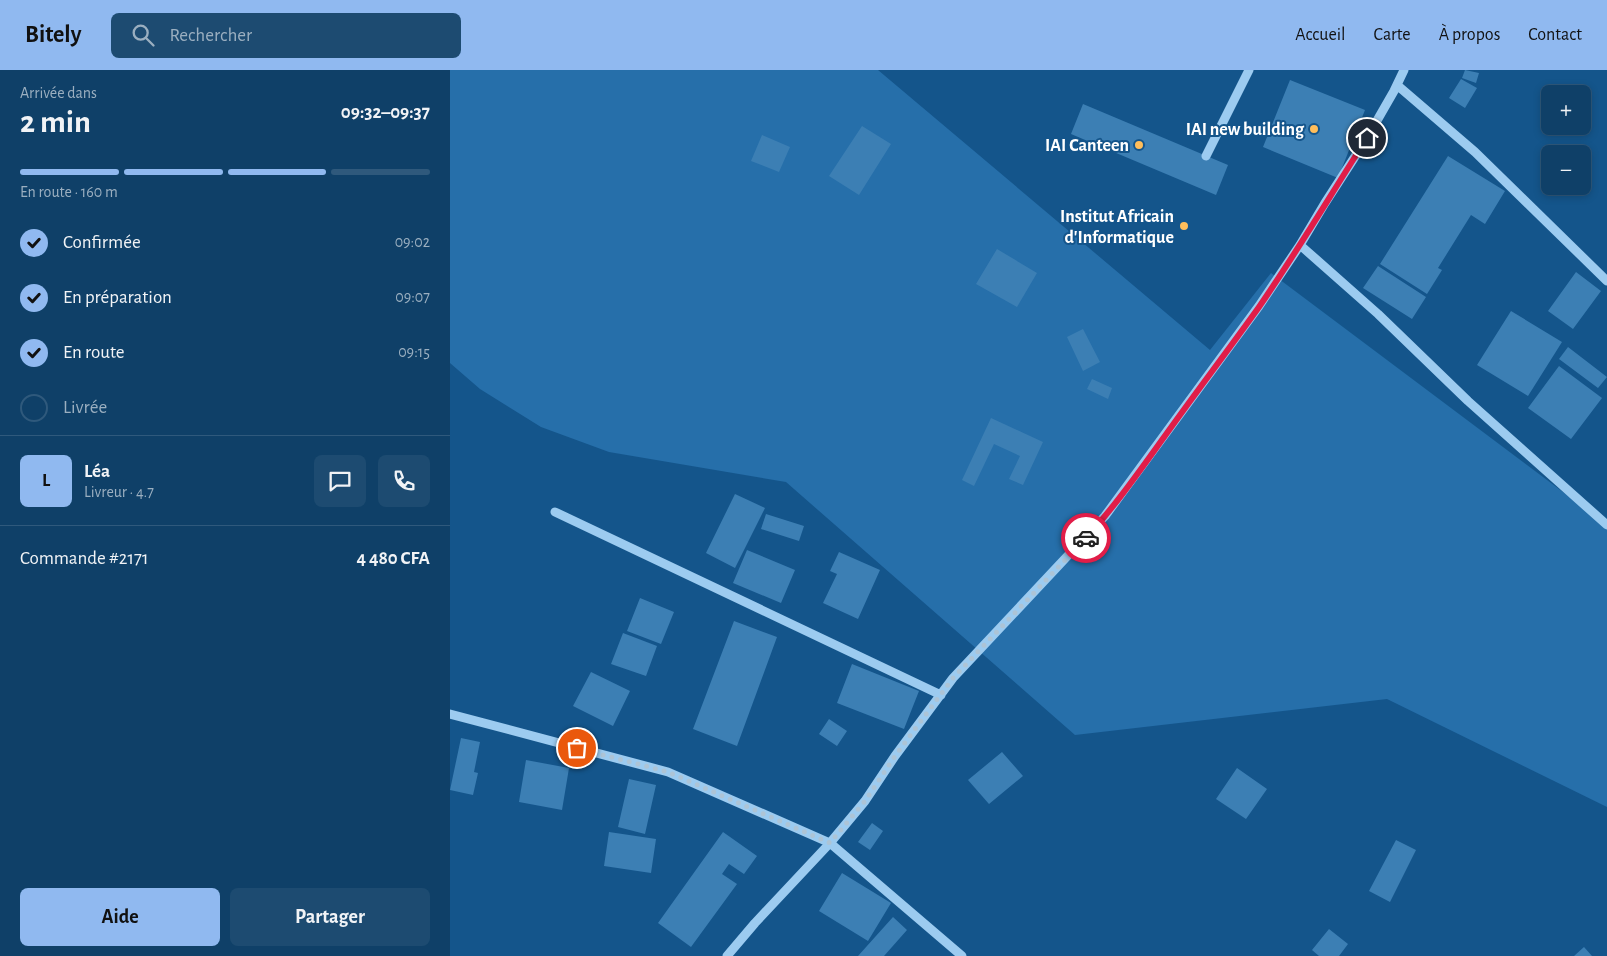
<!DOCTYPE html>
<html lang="fr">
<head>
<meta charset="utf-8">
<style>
  :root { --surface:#0f4068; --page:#1d4b71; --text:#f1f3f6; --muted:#9bafc0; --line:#2f597c; --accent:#90b9f0 }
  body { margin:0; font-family:"Alegreya Sans",sans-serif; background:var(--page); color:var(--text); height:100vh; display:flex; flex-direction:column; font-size:19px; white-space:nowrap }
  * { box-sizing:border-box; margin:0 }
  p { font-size:16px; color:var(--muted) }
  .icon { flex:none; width:28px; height:28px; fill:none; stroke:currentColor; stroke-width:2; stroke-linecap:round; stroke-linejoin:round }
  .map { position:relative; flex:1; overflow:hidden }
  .panel { display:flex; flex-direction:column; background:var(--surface); width:450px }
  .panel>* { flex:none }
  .buttons { position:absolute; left:1091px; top:15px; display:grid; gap:10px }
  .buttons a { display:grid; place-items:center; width:50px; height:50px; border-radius:8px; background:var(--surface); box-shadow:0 2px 8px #0003,0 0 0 1px var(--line); font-size:25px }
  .pin { position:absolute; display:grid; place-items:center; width:42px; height:42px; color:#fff; margin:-21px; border:2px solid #fff; border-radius:50%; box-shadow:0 1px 5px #0007 }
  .courier { position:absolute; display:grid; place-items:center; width:50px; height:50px; margin:-25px; border:4px solid #e11d48; border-radius:50%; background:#fff; color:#222; box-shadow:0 1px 6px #0007 }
  .summary em { font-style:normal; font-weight:600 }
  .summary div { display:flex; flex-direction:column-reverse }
  .summary { display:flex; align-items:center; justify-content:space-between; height:85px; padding:0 20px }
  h1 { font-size:32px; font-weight:600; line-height:38px }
  .bar { display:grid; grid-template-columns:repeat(4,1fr); gap:8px 5px; align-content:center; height:60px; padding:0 20px }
  .bar i { height:6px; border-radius:4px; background:var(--line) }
  .bar .selected { background:var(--accent) }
  .bar p { grid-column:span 4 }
  .line { display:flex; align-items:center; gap:12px; padding:0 20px; border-top:1px solid var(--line) }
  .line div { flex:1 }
  .round { display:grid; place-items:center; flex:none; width:52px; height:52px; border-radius:8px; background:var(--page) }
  ol { padding:0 20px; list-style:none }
  li { display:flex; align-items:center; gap:15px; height:55px }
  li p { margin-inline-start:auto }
  li .icon { padding:5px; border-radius:50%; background:var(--accent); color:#111; stroke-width:4 }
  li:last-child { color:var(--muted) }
  li i { width:28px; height:28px; border:2px solid var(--line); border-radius:50% }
  .cta { display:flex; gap:10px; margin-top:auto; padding:10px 20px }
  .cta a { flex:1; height:58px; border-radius:8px; background:var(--accent); color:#111; font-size:20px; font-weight:600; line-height:58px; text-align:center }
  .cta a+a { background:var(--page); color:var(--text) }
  header { display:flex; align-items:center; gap:30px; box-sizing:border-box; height:70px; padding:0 25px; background:var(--accent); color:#111 }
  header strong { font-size:24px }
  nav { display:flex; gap:28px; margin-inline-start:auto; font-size:18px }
  .search { width:350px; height:45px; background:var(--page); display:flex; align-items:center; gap:12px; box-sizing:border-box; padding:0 18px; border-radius:8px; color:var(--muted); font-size:19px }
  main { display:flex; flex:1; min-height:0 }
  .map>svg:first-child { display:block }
  .green { fill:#266faa }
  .building { fill:#3c7fb4 }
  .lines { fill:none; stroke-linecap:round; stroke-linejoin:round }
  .minor { stroke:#9ccbf0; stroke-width:9 }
  .done { stroke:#adc4d6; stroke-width:5; stroke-dasharray:0 9 }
  .route { stroke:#e11d48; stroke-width:6 }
  .poi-dot { fill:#ffbe5b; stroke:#14558b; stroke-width:2 }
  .labels { text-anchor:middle; stroke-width:4; stroke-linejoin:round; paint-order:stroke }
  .poi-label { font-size:18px; font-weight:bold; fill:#fff; stroke:#14558b; text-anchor:end }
</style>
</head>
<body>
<header>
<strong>Bitely</strong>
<div class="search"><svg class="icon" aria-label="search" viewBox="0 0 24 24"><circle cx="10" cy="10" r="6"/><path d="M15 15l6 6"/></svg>Rechercher</div>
<nav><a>Accueil</a><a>Carte</a><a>À propos</a><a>Contact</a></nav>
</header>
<main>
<section class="panel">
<div class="summary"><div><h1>2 min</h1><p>Arrivée dans</p></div><em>09:32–09:37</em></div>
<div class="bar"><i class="selected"></i><i class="selected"></i><i class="selected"></i><i></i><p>En route · 160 m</p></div>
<ol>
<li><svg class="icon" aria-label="check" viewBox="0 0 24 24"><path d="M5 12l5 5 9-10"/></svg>Confirmée<p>09:02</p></li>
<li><svg class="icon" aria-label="check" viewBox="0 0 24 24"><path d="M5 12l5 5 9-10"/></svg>En préparation<p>09:07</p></li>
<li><svg class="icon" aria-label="check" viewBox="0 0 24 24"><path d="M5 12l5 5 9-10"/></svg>En route<p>09:15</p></li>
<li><i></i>Livrée</li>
</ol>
<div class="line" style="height:90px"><b class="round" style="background:var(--accent);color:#111">L</b><div><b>Léa</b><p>Livreur · 4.7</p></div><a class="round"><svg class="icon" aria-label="chat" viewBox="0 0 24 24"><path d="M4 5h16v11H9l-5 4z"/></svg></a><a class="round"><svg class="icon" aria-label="phone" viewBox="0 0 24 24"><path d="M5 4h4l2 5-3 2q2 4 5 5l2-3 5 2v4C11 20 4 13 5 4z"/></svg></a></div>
<div class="line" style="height:65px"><div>Commande #2171</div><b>4 480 CFA</b></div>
<div class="cta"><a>Aide</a><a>Partager</a></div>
</section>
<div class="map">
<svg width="1157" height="886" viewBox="0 0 1157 886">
  <rect width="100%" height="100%" fill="#14558b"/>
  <!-- green -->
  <path class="green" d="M0,0H428L760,280L821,203L1157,455V737L937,629L625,665L336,412L159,382L91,357L30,319L0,293Z"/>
  <!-- building -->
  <path class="building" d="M1015,0L1029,3L1026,13L1012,8Z
    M1011,9L1027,18L1015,38L999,28Z
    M840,10L915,40L888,108L813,77Z
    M633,34L778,95L766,125L621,64Z
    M412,56L441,74L409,125L379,106Z
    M312,65L340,77L329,102L301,91Z
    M998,86L1055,121L1035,154L1021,145L988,198L992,200L977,224L930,194Z
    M547,179L587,203L567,237L526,214Z
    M928,196L976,227L962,249L913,218Z
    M1126,202L1151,221L1123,259L1098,241Z
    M1061,241L1112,272L1078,326L1027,295Z
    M633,259L650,292L633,301L617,267Z
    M1118,277L1157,307L1148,318L1109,289Z
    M1109,296L1152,328L1121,369L1078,338Z
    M642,309L662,318L658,329L637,319Z
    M541,348L593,372L573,415L559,409L570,386L544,374L524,416L512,410Z
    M285,424L315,438L285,498L256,483Z
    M316,444L354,456L349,471L311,459Z
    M297,480L345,500L331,533L283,513Z
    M389,482L430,500L408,549L373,533L387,504L380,501Z
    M190,528L224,542L211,574L177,561Z
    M284,551L327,567L287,676L243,659Z
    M173,563L207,576L196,606L161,594Z
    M402,594L469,621L454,659L387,633Z
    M141,602L180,621L163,656L123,636Z
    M379,649L397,661L387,676L369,664Z
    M11,668L30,672L24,702L28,703L23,725L0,720Z
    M552,682L573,706L539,734L518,710Z
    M76,690L119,698L112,740L69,732Z
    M787,698L817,719L796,749L766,729Z
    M179,709L206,715L195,764L168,757Z
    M422,753L433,761L420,780L408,772Z
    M159,762L206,769L201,803L154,796Z
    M273,762L307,786L294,804L279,794L272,804L287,814L241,877L208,853Z
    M946,770L966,780L940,832L919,821Z
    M392,803L441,833L418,871L369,841Z
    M443,847L457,860L434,886H408Z
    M879,859L898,874L889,886H869L862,880Z
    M1134,877L1142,886H1124Z"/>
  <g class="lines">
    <!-- minor -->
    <path class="minor" d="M947,15L1025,82L1157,211
      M756,86L799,0
      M850,175L928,244L1018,331L1157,455
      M105,442L491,625
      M0,644L218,702L380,773L512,886
      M277,886L305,853L380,773L415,731L445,686L503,608L655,446L809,236L850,175L875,133L917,68L944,21L954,0"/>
  </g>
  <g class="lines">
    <!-- done -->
    <path class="done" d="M127,678L218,702L380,773L415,731L445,686L503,608L636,468"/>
    <!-- route -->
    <path class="route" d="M636,468C666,435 691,399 717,363C747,321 779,279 809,237C847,182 881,124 917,68"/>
  </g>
  <!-- markers -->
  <g class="poi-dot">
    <circle cx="864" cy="59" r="5"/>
    <circle cx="689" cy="75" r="5"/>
    <circle cx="734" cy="156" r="5"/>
  </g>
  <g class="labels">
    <!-- poi labels -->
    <g class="poi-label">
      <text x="854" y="65">IAI new building</text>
      <text x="679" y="81">IAI Canteen</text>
      <text x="724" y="152">Institut Africain<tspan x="724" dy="21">d'Informatique</tspan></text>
    </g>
  </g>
</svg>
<div class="buttons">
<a>+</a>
<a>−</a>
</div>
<div class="pin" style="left:127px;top:678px;background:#ea580c"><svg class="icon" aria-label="bag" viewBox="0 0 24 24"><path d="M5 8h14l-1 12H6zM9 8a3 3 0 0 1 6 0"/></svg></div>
<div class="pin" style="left:917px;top:68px;background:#1f2937"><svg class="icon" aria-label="home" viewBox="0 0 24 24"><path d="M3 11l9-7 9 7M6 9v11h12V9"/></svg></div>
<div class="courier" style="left:636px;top:468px"><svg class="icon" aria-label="car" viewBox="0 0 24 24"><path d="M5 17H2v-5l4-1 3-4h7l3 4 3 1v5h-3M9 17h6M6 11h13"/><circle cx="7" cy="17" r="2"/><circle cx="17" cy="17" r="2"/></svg></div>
</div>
</main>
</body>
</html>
